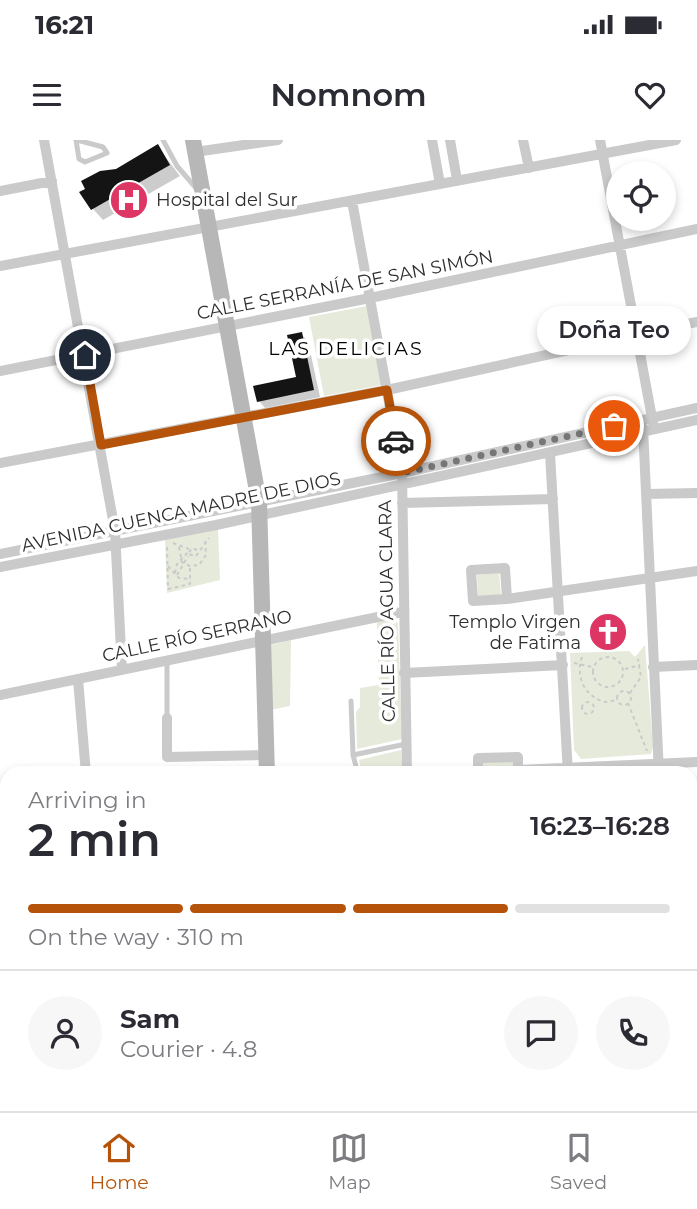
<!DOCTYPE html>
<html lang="en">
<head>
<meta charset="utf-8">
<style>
  :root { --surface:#fff; --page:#f7f7f7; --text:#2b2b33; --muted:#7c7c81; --line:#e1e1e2; --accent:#b45309 }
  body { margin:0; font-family:Montserrat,sans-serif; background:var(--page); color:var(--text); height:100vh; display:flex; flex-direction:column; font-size:26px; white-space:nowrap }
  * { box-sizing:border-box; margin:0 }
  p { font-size:23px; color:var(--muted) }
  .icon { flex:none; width:38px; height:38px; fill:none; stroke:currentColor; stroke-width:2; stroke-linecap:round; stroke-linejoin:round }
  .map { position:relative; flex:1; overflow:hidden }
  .panel { position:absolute; left:0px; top:626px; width:698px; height:345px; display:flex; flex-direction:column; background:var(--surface); border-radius:21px 21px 0 0; box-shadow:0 4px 10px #0003 }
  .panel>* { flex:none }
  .fabs { position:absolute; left:606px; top:21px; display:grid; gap:14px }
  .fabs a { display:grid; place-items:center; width:70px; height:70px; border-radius:50%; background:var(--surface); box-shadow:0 4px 10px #0003; font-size:35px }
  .pin { position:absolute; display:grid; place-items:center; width:60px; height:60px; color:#fff; margin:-30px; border:4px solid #fff; border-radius:50%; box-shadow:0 2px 7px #0007 }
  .courier { position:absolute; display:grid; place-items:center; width:70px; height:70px; margin:-35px; border:5px solid #b45309; border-radius:50%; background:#fff; color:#222; box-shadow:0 2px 9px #0007 }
  .bubble { position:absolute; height:49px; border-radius:24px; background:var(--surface); box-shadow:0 4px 10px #0003; font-size:23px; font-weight:600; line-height:49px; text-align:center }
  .headline em { font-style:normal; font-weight:600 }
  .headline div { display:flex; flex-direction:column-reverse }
  .headline { display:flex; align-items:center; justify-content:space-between; height:119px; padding:0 28px }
  h1 { font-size:46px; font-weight:600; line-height:52px }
  .bar { display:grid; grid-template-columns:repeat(4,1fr); gap:10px 7px; align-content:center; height:84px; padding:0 28px }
  .bar i { height:9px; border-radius:5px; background:var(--line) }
  .bar .selected { background:var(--accent) }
  .bar p { grid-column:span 4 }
  .line { display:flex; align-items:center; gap:18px; padding:0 28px; border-top:2px solid var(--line) }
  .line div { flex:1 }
  .round { display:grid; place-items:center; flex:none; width:74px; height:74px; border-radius:37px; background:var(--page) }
  .status { display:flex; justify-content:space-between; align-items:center; height:49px; padding:0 35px; background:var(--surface); direction:ltr }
  .status svg { height:19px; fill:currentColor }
  header { display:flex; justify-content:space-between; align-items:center; height:91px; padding:0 28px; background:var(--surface); font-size:32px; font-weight:600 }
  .menu { display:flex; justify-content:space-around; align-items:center; height:98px; border-top:2px solid var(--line); background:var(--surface); font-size:19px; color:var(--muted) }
  .menu a { display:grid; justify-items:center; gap:4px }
  .menu .selected { color:var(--accent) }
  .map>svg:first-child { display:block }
  .green { fill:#e6eadb }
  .shadow { fill:#0003 }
  .building { fill:#141414 }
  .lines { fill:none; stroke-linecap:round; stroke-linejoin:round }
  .path { stroke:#cacaca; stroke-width:2; stroke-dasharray:3.5 3.5; stroke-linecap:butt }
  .lane { stroke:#cacaca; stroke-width:5 }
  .street { stroke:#cacaca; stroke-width:10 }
  .secondary { stroke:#b7b7b7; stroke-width:16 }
  .done { stroke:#767676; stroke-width:7; stroke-dasharray:0 12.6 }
  .route { stroke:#b45309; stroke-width:9 }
  .labels { text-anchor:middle; stroke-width:7; stroke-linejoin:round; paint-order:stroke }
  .poi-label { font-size:18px; fill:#2d2d2d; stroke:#fff; text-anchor:start }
  .street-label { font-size:18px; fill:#2d2d2d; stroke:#fff }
  .neighbourhood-label { font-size:19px; letter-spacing:2px; fill:#000; stroke:#fff }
</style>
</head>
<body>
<div class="status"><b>16:21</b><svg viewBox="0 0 49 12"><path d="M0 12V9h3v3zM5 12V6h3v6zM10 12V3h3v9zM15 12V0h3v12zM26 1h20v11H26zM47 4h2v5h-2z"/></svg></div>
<header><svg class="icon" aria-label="menu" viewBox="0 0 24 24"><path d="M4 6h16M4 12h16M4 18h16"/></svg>Nomnom<svg class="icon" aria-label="heart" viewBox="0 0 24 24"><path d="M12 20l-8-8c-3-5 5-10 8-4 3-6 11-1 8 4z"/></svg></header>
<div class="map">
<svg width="697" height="971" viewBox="0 0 697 971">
  <rect width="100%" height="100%" fill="#fff"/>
  <!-- green -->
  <path class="green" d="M367,166L382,245L324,256L309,177Z
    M218,389L220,440L167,453L165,399Z
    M499,433L501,455L478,457L477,435Z
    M393,479L398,483L402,599L357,609L356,572L360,567V548L379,545L377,481Z
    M291,500L290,566L270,570V505Z
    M645,505L653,606L651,614L581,619L574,610L570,513L629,511L635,517Z
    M401,610L403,633H362L359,620Z
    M483,621H514V633H483Z"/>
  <!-- shadow -->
  <path class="shadow" d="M158,7L180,36L103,80L93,69L116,30Z
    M301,194L308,201L320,257L265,268L259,261L298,238Z"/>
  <!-- building -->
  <path class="building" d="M158,4L170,25L91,70L79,52L85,49L81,41L100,31L116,29Z
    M302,192L314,250L257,262L253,246L296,237L287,195Z"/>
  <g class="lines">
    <!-- path -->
    <path class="path" d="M173,403L189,409
      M167,407L168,449L190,444V426
      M179,407L182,422L190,426L199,425L206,415L205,398
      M197,410L192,408L188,414L196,416L209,398
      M168,426L179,438L189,439
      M175,433L177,424L188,412
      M177,435L188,416
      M593 532a15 15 0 1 1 30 0a15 15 0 1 1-30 0Z
      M582,517C575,537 585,557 605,562L617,560
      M574,523L592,527
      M625,529L640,525
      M617 558a7 7 0 1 1 14 0a7 7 0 1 1-14 0Z
      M630,553L641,537L638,519
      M582 568a6 6 0 1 1 12 0a6 6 0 1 1-12 0Z
      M628,563L647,611"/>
    <!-- lane -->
    <path class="lane" d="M76,0L79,19L85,22L107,13L103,7L77,0
      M163,0L177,26L196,48
      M351,561L353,615L358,634
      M167,578V522
      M353,615L406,604"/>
    <!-- street -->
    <path class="street" d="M44,0L115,391L122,530
      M432,0L440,44
      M450,0L457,40
      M523,0L529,28
      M600,0L653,283
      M195,12L278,0
      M0,51L52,41
      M352,61L402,333L407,634
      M0,126L676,0
      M0,231L370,158L697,89
      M643,287L659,634
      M550,313L568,634
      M0,323L387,250L697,182
      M646,354L697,353
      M402,363L553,359
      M0,414L402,333L697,268
      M0,427L216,385L697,280
      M505,428L507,459L473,461L471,430Z
      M507,459L697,431
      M653,527L697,525
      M404,533L563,525
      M78,539L86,634
      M0,555L402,472
      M167,578V617L266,615
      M518,630L697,622
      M478,634V618L518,617V634
      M0,697L7,695
      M0,711L7,717
      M0,739L7,745
      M0,859L7,901
      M271,964L273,971"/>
    <!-- secondary -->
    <path class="secondary" d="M193,0L259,362L267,634
      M691,749L697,748"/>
  </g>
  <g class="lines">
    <!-- done -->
    <path class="done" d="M396,301L402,333L614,286"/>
    <!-- route -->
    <path class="route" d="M85,215L101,305L387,250L396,301"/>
  </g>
  <!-- icons -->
  <defs>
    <g id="hospital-disc" transform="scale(2.0125)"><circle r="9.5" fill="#dd3564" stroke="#fff"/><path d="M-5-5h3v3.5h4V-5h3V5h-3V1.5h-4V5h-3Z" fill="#fff"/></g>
    <g id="church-disc" transform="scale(2.0125)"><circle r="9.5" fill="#dd3564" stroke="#fff"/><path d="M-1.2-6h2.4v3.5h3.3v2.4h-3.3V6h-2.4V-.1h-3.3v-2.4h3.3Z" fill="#fff"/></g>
  </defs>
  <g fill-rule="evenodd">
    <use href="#hospital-disc" x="129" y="60"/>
    <use href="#church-disc" x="608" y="492"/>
  </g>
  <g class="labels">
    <!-- poi labels -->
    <g class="poi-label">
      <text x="156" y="66">Hospital del Sur</text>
      <text x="581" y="488" text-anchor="end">Templo Virgen<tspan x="581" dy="21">de Fatima</tspan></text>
    </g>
    <!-- street labels -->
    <g class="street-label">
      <text transform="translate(345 145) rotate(-11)" y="6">CALLE SERRANÍA DE SAN SIMÓN</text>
      <text transform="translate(181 372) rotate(-12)" y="6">AVENIDA CUENCA MADRE DE DIOS</text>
      <text transform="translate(387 471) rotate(-91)" y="6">CALLE RÍO AGUA CLARA</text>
      <text transform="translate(197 496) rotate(-12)" y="6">CALLE RÍO SERRANO</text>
    </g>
    <!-- neighbourhood labels -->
    <g class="neighbourhood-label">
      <text x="346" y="215">LAS DELICIAS</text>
    </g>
  </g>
</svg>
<div class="fabs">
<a><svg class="icon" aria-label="locate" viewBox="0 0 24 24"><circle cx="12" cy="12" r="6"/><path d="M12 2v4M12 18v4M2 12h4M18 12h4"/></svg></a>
</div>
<div class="pin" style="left:614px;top:286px;background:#ea580c"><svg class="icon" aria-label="bag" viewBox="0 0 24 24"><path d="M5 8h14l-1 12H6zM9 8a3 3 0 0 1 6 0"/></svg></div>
<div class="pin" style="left:85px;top:215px;background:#1f2937"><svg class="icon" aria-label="home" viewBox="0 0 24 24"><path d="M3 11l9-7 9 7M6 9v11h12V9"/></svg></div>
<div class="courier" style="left:396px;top:301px"><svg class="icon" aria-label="car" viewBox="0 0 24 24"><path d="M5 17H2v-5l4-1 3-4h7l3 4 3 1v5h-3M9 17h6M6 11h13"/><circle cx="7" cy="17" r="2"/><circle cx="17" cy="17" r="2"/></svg></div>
<div class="bubble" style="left:537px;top:166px;width:154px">Doña Teo</div>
<section class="panel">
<div class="headline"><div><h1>2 min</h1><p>Arriving in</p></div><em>16:23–16:28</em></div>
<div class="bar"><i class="selected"></i><i class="selected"></i><i class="selected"></i><i></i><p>On the way · 310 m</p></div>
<div class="line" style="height:126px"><a class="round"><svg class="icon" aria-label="person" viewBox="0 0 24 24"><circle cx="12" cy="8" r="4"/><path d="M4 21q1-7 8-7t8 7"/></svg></a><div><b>Sam</b><p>Courier · 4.8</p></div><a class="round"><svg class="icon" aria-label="chat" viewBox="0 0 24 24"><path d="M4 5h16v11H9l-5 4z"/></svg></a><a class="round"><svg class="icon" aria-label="phone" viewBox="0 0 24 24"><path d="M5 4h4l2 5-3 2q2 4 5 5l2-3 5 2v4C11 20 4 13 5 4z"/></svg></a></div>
</section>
</div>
<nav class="menu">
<a class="selected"><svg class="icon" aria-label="home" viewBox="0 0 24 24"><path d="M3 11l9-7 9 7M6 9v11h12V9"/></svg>Home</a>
<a><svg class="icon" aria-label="map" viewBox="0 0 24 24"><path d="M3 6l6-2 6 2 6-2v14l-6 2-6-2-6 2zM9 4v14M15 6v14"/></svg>Map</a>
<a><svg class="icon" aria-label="saved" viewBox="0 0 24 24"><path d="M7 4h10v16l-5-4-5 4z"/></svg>Saved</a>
</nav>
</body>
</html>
